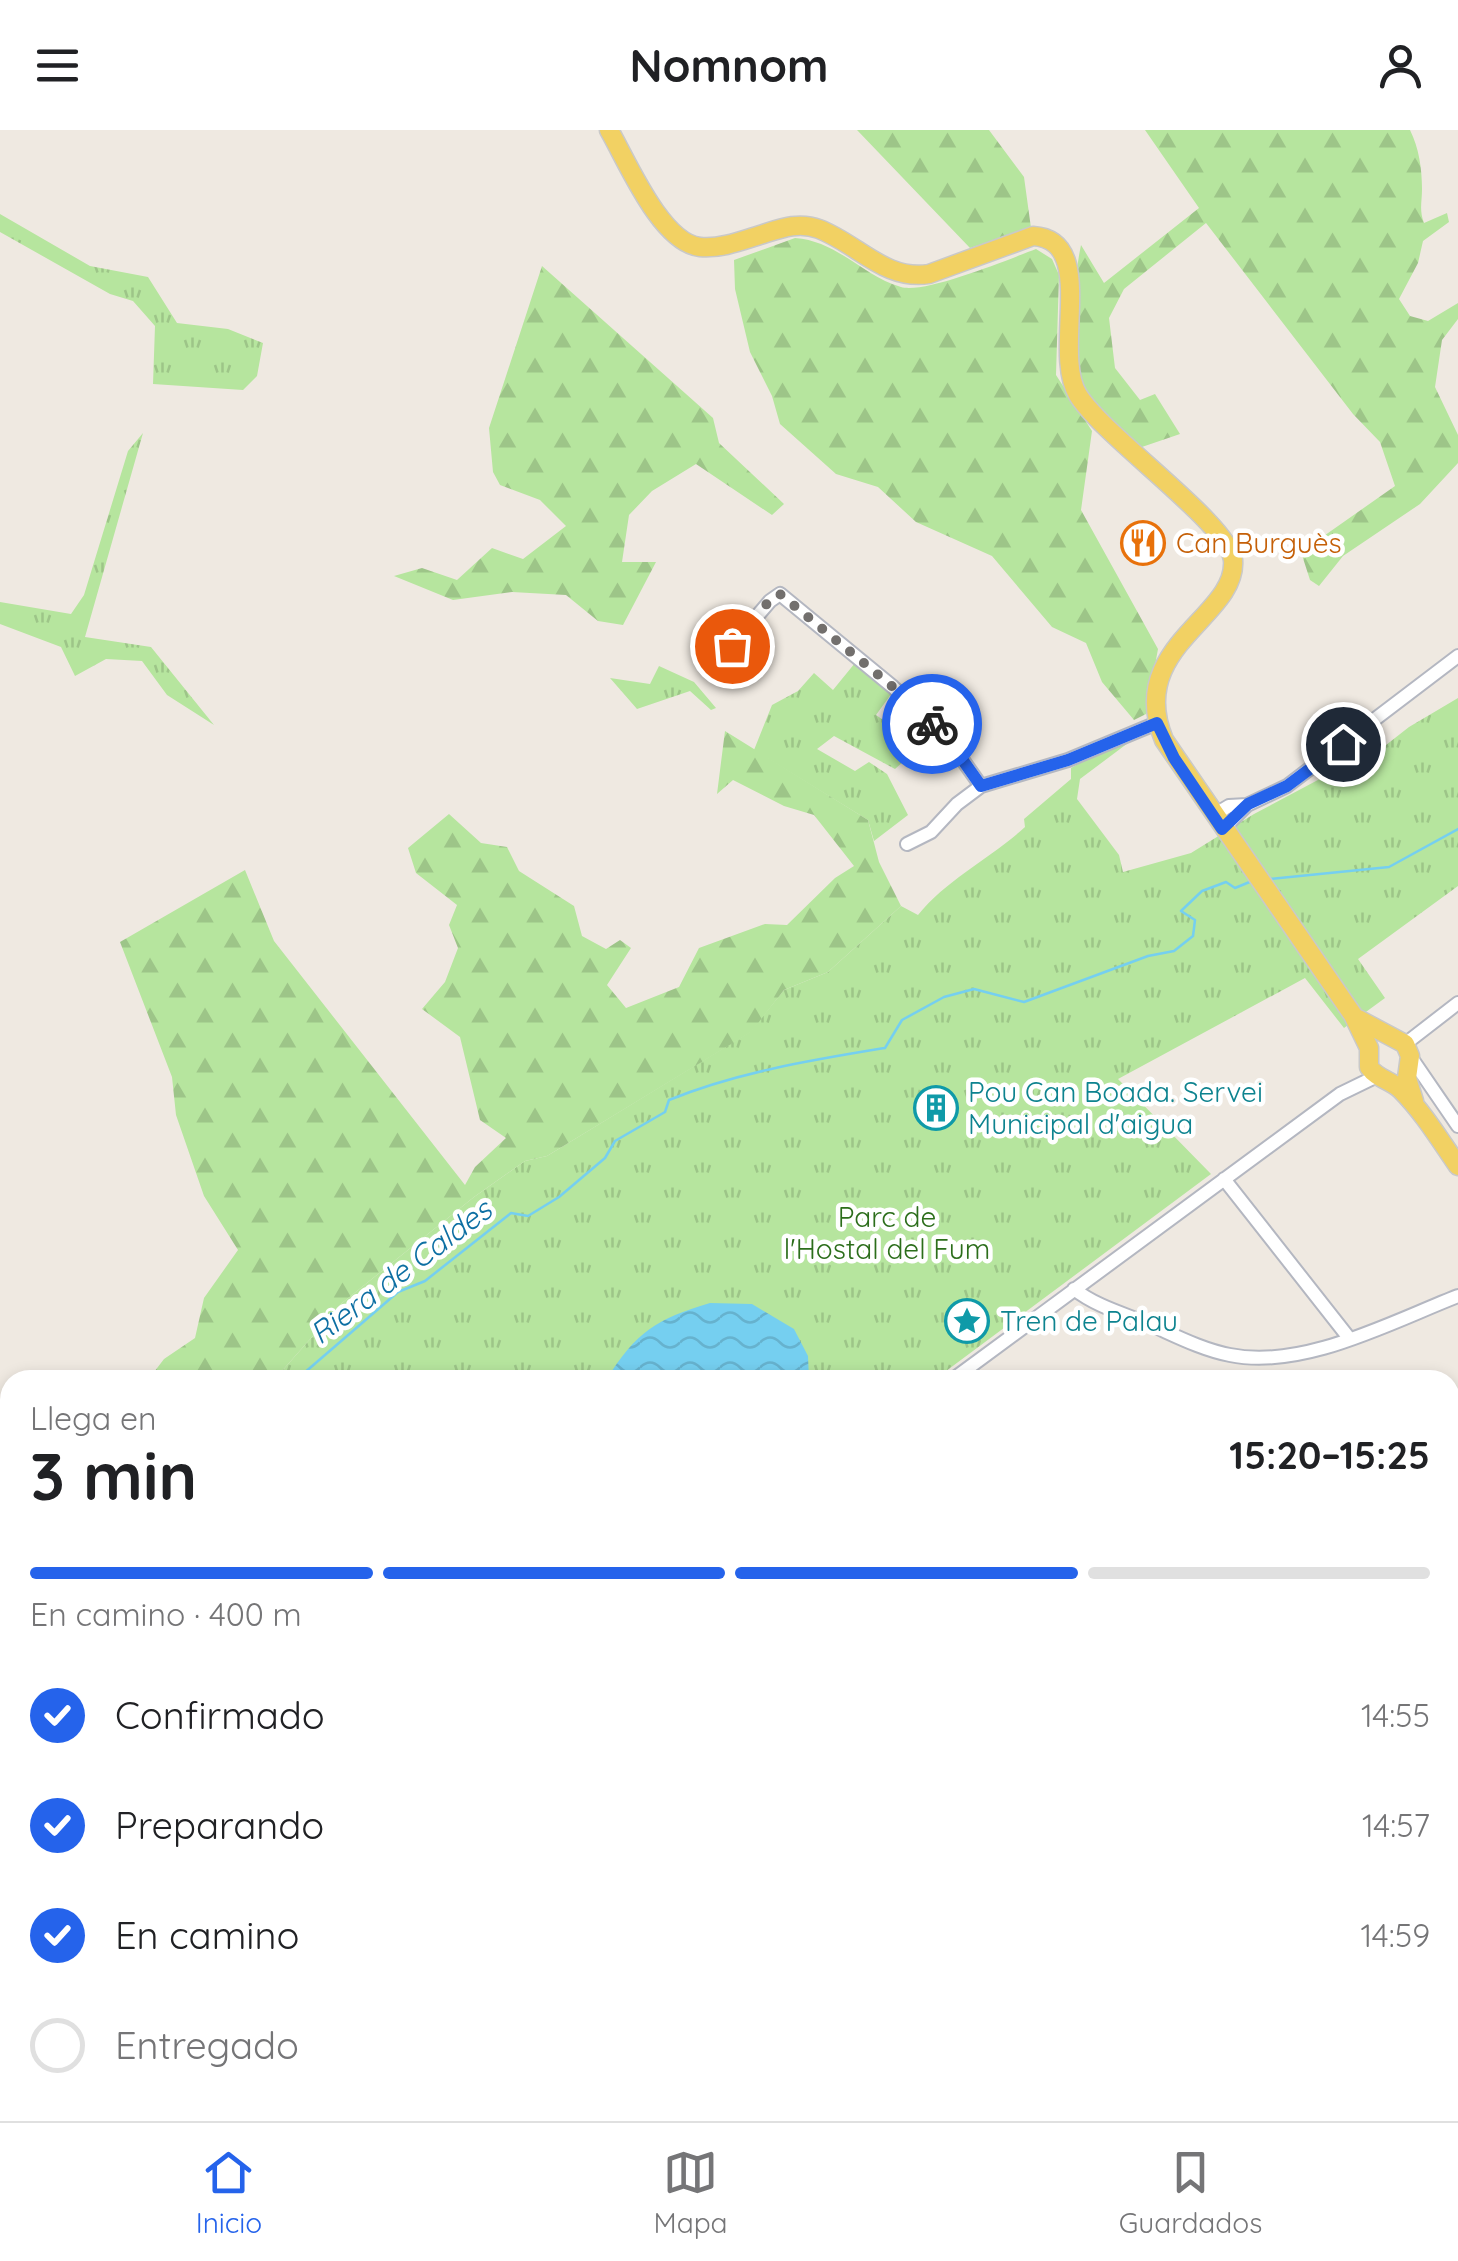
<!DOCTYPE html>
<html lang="es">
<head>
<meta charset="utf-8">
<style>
  :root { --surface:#fff; --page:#f2f2f2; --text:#202124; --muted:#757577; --line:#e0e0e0; --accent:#2563eb }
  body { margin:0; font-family:Quicksand,sans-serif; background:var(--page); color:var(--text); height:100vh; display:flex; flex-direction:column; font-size:38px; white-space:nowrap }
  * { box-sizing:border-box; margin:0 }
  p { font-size:32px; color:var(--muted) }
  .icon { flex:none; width:55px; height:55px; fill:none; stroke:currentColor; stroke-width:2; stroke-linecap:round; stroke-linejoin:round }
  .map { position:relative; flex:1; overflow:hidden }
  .panel { position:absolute; left:0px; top:1240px; width:1460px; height:752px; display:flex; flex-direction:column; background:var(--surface); border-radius:30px 30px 0 0; box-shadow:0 5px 15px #0003 }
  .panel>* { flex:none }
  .pin { position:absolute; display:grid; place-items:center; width:85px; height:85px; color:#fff; margin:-42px; border:5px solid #fff; border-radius:50%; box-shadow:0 2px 10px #0007 }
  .courier { position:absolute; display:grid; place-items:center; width:100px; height:100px; margin:-50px; border:8px solid #2563eb; border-radius:50%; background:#fff; color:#222; box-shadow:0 2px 12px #0007 }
  .summary em { font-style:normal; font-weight:700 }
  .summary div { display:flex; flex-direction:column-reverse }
  .summary { display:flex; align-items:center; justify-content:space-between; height:170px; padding:0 30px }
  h1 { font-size:65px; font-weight:700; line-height:75px }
  .bar { display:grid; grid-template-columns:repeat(4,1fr); gap:15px 10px; align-content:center; height:120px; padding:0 30px }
  .bar i { height:12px; border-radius:8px; background:var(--line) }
  .bar .selected { background:var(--accent) }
  .bar p { grid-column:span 4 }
  ol { padding:0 30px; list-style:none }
  li { display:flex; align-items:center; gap:30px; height:110px }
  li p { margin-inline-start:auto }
  li .icon { padding:10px; border-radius:50%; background:var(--accent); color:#fff; stroke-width:4 }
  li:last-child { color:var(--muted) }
  li i { width:55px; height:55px; border:5px solid var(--line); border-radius:50% }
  header { display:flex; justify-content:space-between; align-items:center; height:130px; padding:0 30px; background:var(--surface); font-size:45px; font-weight:700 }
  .menu { display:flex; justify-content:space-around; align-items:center; height:140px; border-top:2px solid var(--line); background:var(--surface); font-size:28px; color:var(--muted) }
  .menu a { display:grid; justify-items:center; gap:5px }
  .menu .selected { color:var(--accent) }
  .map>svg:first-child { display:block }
  .grass { fill:url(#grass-tufts) }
  .forest { fill:url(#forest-firs) }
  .water { fill:url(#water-waves) }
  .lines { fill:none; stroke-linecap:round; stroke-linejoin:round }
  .stream { stroke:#75cff0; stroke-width:2.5 }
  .minor-casing { stroke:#b4b7c1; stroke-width:16 }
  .major-casing { stroke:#c9c9c9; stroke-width:21 }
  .minor { stroke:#fff; stroke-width:12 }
  .major { stroke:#f2d163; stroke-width:18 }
  .done { stroke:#726f6d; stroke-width:10; stroke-dasharray:0 18 }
  .route { stroke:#2563eb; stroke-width:12 }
  .labels { text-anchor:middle; stroke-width:9; stroke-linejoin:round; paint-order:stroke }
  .food-label { font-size:28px; fill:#c56008; stroke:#fff; text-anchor:start }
  .culture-label { font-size:28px; fill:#0d838f; stroke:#fff; text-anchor:start }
  .park-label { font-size:28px; fill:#2c6e1b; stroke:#fff }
  .water-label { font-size:30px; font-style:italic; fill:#0d6fa3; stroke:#fff }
</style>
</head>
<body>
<header><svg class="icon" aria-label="menu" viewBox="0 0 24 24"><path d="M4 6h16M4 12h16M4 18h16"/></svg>Nomnom<svg class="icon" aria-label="person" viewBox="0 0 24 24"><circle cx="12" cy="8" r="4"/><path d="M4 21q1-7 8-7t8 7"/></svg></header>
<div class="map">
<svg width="1458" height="1991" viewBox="0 0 1458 1991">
  <defs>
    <pattern id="grass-tufts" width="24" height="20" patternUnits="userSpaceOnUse" patternTransform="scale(2.5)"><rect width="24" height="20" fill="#b6e59e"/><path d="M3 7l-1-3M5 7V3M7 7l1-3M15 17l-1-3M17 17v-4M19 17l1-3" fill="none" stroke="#9dc588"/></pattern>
    <pattern id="forest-firs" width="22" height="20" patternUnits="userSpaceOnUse" patternTransform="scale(2.5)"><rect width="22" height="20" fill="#b6e59e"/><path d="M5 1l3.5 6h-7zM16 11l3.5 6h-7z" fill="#9dc588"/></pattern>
    <pattern id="water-waves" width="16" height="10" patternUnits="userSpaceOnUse" patternTransform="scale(2.5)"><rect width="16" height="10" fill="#75cff0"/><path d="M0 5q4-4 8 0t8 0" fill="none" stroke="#66b2ce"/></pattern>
  </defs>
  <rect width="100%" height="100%" fill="#efe9e1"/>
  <!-- grass -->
  <path class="grass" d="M0,84L90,136L148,147L177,193L228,199L263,213L257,246L243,260L153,254L155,196L133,171L110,164L0,102Z
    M143,303L85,507L151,517L214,595L167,565L142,531L106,529L75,546L61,517L0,494V472L71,484L84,465L128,321Z
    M855,533L892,563L876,585L921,616L895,639L834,606L817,619L855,641L869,632L887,644L908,685L874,711L868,690L754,620L772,575L798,561L814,543L833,560Z
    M659,536L694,552L716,578L711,580L690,561L637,579L610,548L650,554Z
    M1458,568V756L1358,829L1385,868L1344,898L1305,848L1118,949L1211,1044L934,1250H274L342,1173L474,1067L525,1031L547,1026L750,902L784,860L828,842L901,776L918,785C947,749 990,729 1025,697L1024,689L1071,649V638L1115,613L1132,610L1080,649L1077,669L1119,725L1123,742L1191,723L1254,684L1331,643L1372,626L1409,597Z
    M10,1315V1366L0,1372V1327Z
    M10,1533V1982L49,1983L42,1991H0V1543Z"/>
  <!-- forest -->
  <path class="forest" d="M857,0H989L1024,47L1031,98L970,118Z
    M1145,0H1410C1419,18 1422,39 1422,59C1422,72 1419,80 1424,93L1447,83L1449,92L1423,111L1418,133L1399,169L1410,186L1428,191L1458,173V189L1442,210L1435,257L1458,305V333L1420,374L1343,426L1319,456L1310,450L1301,422L1395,356L1380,312L1353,284L1206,93L1124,159L1109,188L1115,238L1140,270L1155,264L1180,304L1139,318C1124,303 1094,280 1083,263C1066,234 1074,147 1081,115L1104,153L1199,78Z
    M795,108C838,111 864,147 901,157C925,164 1009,129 1036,119L1052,129L1059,145L1056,245L1092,301L1081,380L1158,519L1146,584L1134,590L1102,552L1086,513L1052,497L992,426L916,392L878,357L836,344L780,294L772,266L750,222L735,159L734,130Z
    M542,136L713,288L719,313L784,374L772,385L696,334L652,361L629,385L622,432H656L623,495L598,491L566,465L512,462L453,470L394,446L422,438L457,450L492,418L523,429L566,396L540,370L500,355L493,342L489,298Z
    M725,601L868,690L879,732L901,776L828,842L784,860L751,902L547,1026L525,1031L474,1067L342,1173L274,1250H148L164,1229L195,1208L204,1168L238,1120L204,1066L176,985L172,947L120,812L245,740L274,811L465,1055L475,1037L506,1008L480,990L460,907L422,879L445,852L458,818L449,795L457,775L416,743L408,718L449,684L481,713L507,717L519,741L574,776L582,806L606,819L620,810L631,818L607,855L626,878L679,857L699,818L765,794L787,795L835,748L854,736L814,685L784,676L733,650L717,664Z"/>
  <!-- water -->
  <path class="water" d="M710,1173L752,1174L794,1199L808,1226L809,1250H606C636,1202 656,1189 710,1173Z"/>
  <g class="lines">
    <!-- stream -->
    <path class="stream" d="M1270,749L1389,737L1458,699
      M296,1250L398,1162L425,1151L511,1083L528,1086L559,1067L605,1028L615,1011L665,982L669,970C738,942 812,930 885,918L902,890L944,867L974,859L1024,872L1148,826L1174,821L1193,806L1195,790L1181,781L1202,761L1226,752L1235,758L1252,751
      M0,1613L10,1605
      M0,1842L10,1838"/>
    <!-- minor casing -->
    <g class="minor-casing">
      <path id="minor" d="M729,519L770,471L780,464L893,557L950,612L981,656
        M1214,685L1229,676L1247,675
        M1223,699L1247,675L1287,656L1458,526
        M907,714L931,702L957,674L981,656L1068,630L1157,593
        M1405,914L1458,873
        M1410,926L1458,996
        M1224,1049L1349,1208
        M1074,1159C1097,1177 1125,1184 1151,1195C1176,1206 1203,1220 1230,1225C1303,1240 1391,1192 1458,1166
        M952,1250L1340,964L1377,946
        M1450,1439L1458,1431
        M1450,1793L1458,1784
        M1450,1813L1458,1820
        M314,1982L323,1991
        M909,1982L910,1991
        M940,1982V1991
        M56,1991L64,1982
        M1289,1991L1296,1982"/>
    </g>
    <!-- major casing -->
    <g class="major-casing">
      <path id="major" d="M609,0C627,31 661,113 700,117C720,119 741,111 760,105C779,99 798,91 819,99C858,114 885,151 929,144L1033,106C1099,110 1051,220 1078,265C1104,307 1229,394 1233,430C1238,487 1125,516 1164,610L1353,885L1369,918V937C1377,949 1391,950 1401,960C1423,982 1440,1010 1458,1036
        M1358,889L1405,914L1410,926L1407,948L1414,971"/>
    </g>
    <!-- minor -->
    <use href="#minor" class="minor"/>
    <!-- major -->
    <use href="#major" class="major"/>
  </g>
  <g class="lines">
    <!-- done -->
    <path class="done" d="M732,516L770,470L780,464L893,557L932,594"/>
    <!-- route -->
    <path class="route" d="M932,594L950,612L981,656L1068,630L1157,593L1174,628L1222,699L1248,674L1287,656L1343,614"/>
  </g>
  <!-- icons -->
  <defs>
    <g id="restaurant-ring" transform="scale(2.25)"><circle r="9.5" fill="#fff" stroke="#e8710a" stroke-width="1.5"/><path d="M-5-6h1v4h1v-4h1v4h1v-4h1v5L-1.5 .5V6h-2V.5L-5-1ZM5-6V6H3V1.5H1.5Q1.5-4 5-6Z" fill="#e8710a"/></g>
    <g id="building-ring" transform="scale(2.25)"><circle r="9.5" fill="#fff" stroke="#0f9aa8" stroke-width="1.5"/><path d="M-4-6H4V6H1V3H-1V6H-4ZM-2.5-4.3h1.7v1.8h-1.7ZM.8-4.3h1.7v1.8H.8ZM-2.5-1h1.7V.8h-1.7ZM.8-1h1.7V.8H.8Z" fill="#0f9aa8"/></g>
    <g id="sight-ring" transform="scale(2.25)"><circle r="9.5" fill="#fff" stroke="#0f9aa8" stroke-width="1.5"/><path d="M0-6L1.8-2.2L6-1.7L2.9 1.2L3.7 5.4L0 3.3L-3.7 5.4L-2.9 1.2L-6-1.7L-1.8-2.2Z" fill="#0f9aa8"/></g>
  </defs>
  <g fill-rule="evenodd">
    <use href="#restaurant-ring" x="1143" y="413"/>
    <use href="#building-ring" x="936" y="978"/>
    <use href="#sight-ring" x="967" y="1191"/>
  </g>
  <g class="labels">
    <!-- food labels -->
    <g class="food-label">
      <text x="1176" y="423">Can Burguès</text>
    </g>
    <!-- culture labels -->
    <g class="culture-label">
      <text x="968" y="972">Pou Can Boada. Servei<tspan x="968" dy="32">Municipal d'aigua</tspan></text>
      <text x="1000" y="1201">Tren de Palau</text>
    </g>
    <!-- park labels -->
    <g class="park-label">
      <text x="887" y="1097">Parc de<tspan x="887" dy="32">l'Hostal del Fum</tspan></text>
    </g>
    <!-- water labels -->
    <g class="water-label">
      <text transform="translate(401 1142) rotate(-37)" y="10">Riera de Caldes</text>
    </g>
  </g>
</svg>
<div class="pin" style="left:732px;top:516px;background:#ea580c"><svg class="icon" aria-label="bag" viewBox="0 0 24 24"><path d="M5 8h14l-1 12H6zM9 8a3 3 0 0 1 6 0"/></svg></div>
<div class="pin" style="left:1343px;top:614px;background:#1f2937"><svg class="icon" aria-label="home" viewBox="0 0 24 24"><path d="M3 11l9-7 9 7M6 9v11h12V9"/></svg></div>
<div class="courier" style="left:932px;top:594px"><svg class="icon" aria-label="bike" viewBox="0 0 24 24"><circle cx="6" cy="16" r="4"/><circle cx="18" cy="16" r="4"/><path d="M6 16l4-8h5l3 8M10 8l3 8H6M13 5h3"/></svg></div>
<section class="panel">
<div class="summary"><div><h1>3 min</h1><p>Llega en</p></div><em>15:20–15:25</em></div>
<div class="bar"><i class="selected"></i><i class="selected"></i><i class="selected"></i><i></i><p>En camino · 400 m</p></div>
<ol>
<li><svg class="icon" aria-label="check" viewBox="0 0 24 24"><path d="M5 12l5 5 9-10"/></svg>Confirmado<p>14:55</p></li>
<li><svg class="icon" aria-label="check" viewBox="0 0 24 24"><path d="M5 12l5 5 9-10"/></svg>Preparando<p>14:57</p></li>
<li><svg class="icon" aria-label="check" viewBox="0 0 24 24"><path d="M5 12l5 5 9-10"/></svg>En camino<p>14:59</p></li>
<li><i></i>Entregado</li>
</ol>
</section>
</div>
<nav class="menu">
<a class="selected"><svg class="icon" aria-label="home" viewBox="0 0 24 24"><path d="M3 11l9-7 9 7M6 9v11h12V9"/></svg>Inicio</a>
<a><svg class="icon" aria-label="map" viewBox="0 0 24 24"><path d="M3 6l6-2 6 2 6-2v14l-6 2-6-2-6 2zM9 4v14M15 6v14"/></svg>Mapa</a>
<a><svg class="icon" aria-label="saved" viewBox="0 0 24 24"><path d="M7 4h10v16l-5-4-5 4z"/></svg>Guardados</a>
</nav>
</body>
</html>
